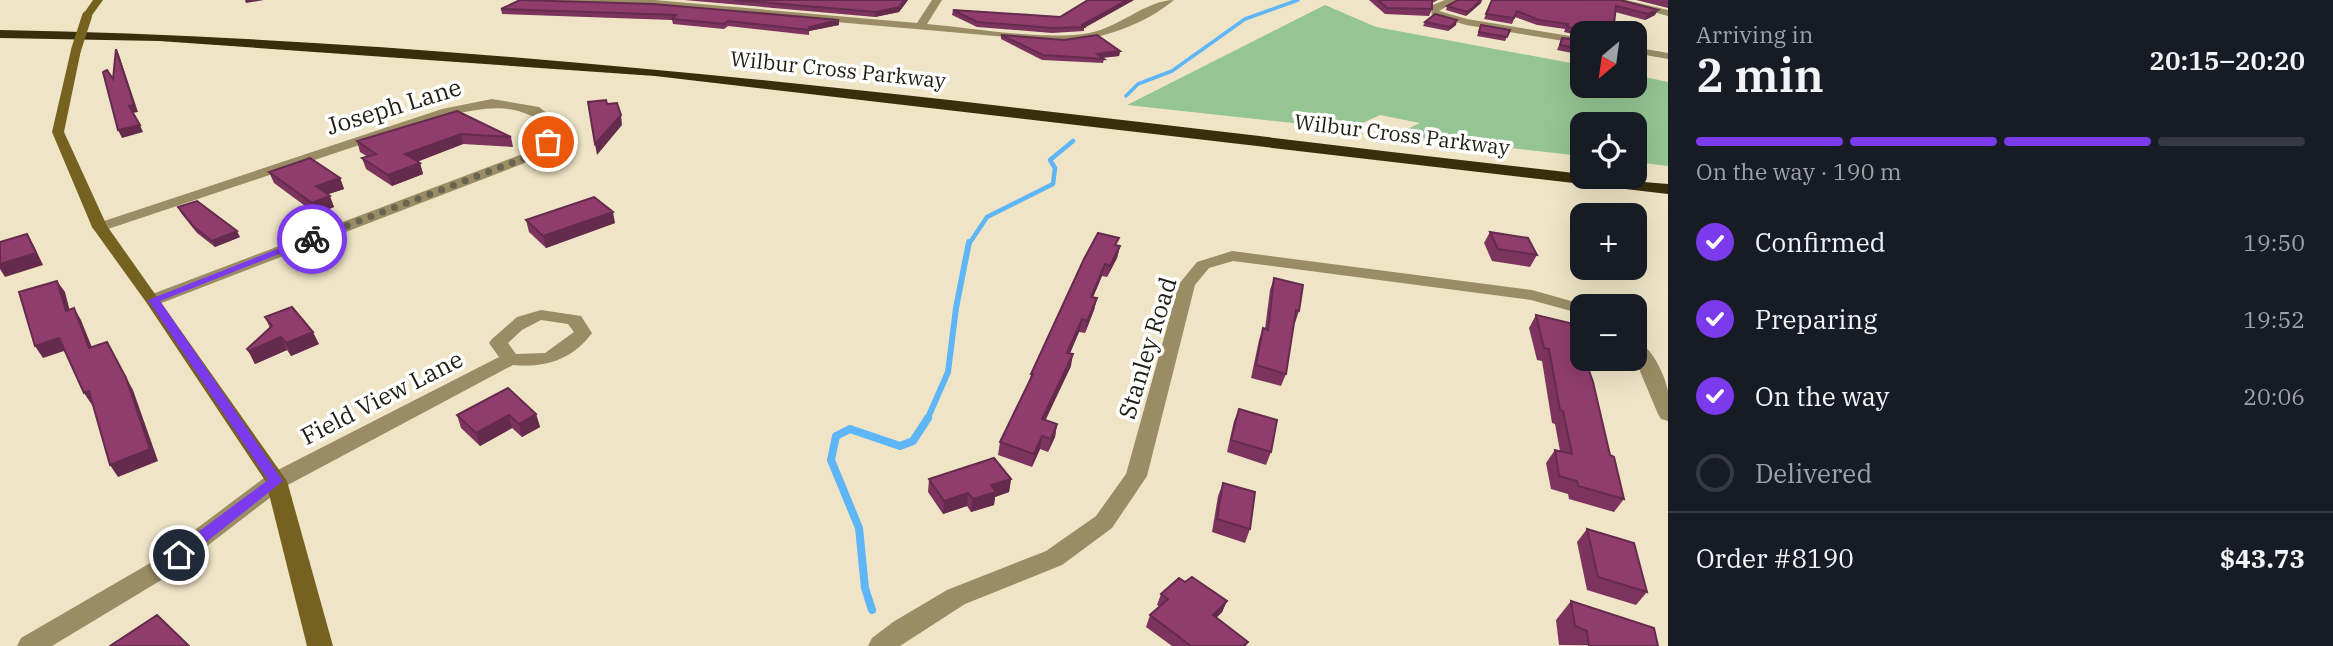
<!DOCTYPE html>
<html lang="en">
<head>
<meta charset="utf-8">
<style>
  :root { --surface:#171b24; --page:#20242c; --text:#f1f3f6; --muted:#9ea1a6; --line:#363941; --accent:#7c3aed }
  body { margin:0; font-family:"IBM Plex Serif",serif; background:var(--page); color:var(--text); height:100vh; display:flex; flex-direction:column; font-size:26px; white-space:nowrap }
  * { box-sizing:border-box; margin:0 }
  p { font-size:23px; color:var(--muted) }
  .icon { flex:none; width:38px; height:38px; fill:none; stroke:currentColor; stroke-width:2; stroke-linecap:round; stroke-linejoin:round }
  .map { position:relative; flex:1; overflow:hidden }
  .side { display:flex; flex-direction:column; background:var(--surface); width:665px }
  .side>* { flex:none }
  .needle { width:46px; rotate:209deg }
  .buttons { position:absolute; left:1570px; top:21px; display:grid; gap:14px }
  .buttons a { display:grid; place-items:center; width:77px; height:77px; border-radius:14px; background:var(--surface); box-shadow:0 7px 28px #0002; font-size:35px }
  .pin { position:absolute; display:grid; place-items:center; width:60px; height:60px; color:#fff; margin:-30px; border:4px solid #fff; border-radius:50%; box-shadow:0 2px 7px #0007 }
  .courier { position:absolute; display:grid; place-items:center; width:70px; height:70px; margin:-35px; border:5px solid #7c3aed; border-radius:50%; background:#fff; color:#222; box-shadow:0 2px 9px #0007 }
  .head em { font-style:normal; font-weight:600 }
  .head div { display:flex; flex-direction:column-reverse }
  .head { display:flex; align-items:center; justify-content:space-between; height:119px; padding:0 28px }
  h1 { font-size:46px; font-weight:600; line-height:52px }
  .bar { display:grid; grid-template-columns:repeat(4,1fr); gap:10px 7px; align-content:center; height:84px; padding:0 28px }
  .bar i { height:9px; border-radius:5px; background:var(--line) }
  .bar .current { background:var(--accent) }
  .bar p { grid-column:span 4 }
  .line { display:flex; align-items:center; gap:18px; padding:0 28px; border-top:2px solid var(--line) }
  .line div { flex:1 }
  ol { padding:0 28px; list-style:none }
  li { display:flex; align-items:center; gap:21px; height:77px }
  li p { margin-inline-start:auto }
  li .icon { padding:7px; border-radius:50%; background:var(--accent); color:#fff; stroke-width:4 }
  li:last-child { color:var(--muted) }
  li i { width:38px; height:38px; border:4px solid var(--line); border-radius:50% }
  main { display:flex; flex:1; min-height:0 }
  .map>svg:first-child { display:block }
  .green { fill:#95c593 }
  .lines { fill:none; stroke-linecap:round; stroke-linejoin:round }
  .stream-far3 { stroke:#5eb5f7; stroke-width:3.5 }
  .stream-far2 { stroke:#5eb5f7; stroke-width:4.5 }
  .stream-far1 { stroke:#5eb5f7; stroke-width:6 }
  .stream { stroke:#5eb5f7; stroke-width:8 }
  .street { fill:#9a8d65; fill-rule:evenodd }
  .secondary { fill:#756220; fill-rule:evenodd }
  .highway { fill:#382e0d; fill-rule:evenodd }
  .secondary-bridge { stroke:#756220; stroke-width:10 }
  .wall { fill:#7c345f }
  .shaded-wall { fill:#652b4d }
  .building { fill:#903d6e; stroke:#652b4d; stroke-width:2 }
  .route { fill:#7c3aed }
  .done { stroke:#696451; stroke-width:7; stroke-dasharray:0 12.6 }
  .labels { text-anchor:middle; stroke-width:7; stroke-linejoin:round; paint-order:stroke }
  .far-street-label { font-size:21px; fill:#211e12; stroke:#fff }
  .street-label { font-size:24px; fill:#211e12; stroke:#fff }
</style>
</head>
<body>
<main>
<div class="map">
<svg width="1668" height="646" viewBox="0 0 1668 646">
  <rect width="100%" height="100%" fill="#efe5c6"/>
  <!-- green -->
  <path class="green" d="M1325,5L1376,27L1582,65V86H1634L1635,75L1668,82V166L1635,162L1634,124H1582V156L1395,135L1420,123L1380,115L1349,129L1127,105Z"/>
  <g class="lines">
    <!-- stream-far3 -->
    <path class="stream-far3" d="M1126,96L1138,84L1172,71L1245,19L1298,0"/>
    <!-- stream-far2 -->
    <path class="stream-far2" d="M969,244L987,217L1053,184L1055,168L1050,160L1073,141"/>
    <!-- stream-far1 -->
    <path class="stream-far1" d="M927,420L948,372L956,308L969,242"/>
    <!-- stream -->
    <path class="stream" d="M872,610L865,588L859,528L831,460L836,436L850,429L900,446L913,441L928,418"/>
    <!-- street -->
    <path class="street" d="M543,0H654L917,23L932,0H942L927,24C973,28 1046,41 1089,33C1118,28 1147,0 1174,0C1144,25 1102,39 1064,42L654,6L548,3Z
      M1445,0H1458L1439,11L1467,19L1582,38V44L1466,25L1432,15L1430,6Z
      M1609,0H1626L1668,10V16Z
      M1634,47L1668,53V59L1634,53Z
      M492,99L539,107L564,127L553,145L535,159L159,304L153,305L145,300L147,296L525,153L543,139L551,128C515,101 491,107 449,115L105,230L100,232L92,227L95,224L442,109Z
      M1232,251L1532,290L1589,306H1582V314L1531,300L1233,261L1209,268L1195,285L1147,476L1112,528L1062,565L965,604L900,646H868L872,638L893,622L947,590L1046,551L1096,516L1126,474L1179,284L1197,262Z
      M541,310L581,316L592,333C572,360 545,368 513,365L284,487L168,576L52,646H17L21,638L152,562L268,475L499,357L489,343L492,339L517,317ZM541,320L568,324L574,332L545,353L516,354L508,343L522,330Z
      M1634,340C1651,344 1665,375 1668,391C1668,401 1668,412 1668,421L1661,419L1658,414L1634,357Z"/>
    <!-- secondary -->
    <path class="secondary" d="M93,0H103L90,18H84L82,16Z
      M76,47L81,50L64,132L107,226L287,481L333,646H307L266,482L146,302L92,227L52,132L71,50Z"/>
    <!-- highway -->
    <path class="highway" d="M0,30C530,40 1056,114 1582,174V177L1668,184V194L655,76L159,41L0,38Z"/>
    <!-- secondary-bridge -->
    <path class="secondary-bridge" d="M76,50L87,16"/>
  </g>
  <!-- wall -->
  <path class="wall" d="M684,0H908L899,12L875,17Z
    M1134,0L1084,28V31L1052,33L977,27L952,15L953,10L1060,17Z
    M1369,0H1438L1432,3V9L1429,16L1385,14Z
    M1492,0H1620L1655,15L1645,20L1615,12L1613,33H1582V36L1564,32L1565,29L1537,25L1515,17L1512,24L1484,19Z
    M1636,0H1668V8Z
    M547,1L839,25L809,31V35L728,26L724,29L673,24L672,20L502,14L501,9Z
    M1481,3L1466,16L1446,10L1447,6Z
    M1425,22L1456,25L1448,31L1423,26Z
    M1481,25L1510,30L1505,41L1477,36Z
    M1001,35L1120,51L1119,56L1102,58L1104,59L1103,63L1042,60L1001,39Z
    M1562,38L1582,40V55L1557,50Z
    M457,111L511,137L513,147L463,144L417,162L420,163L423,174L392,186L366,169L362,158L368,157L360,152L357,141Z
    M269,172L340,178L344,189L328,194L334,207L316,214L274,183Z
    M178,207L240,237L215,247L197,233L181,213Z
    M526,220L615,223L546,248L529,232Z
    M1490,232L1537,255L1530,267L1492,261L1484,243Z
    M1117,246H1120L1117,258L1107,277L1102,276L1093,297L1097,298L1094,310L1085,333L1079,332L1070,353L1071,366L1045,420L1057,424L1055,437L1048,452L1040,449L1032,467L998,455L1000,442L1029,383L1031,374Z
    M1274,278L1299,311L1295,323H1294L1286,374L1281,386L1251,378L1259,340L1263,328L1265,329L1270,290Z
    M1536,315L1610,455L1624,499L1614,512L1569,499L1568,494L1551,489L1546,463L1555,450L1560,451L1555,424L1552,423L1542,361L1537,360L1529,328Z
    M265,317L319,344L291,356L287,350L255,364L247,349L270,328Z
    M1239,409L1271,452L1266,465L1227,452L1234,421Z
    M536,414L540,427L522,437L512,428L480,446L461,428L457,415Z
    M929,479H1011L1009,492L995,497L994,505L971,512L967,506L943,514L928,492Z
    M1223,483L1250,529L1245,543L1212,532L1218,496Z
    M1587,529L1647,592L1636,605L1587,590L1577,542Z
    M1185,582L1227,601L1222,612L1216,618L1248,642L1246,646H1172L1146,627L1150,615L1160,607L1157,605L1161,594Z
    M1571,601L1658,646L1559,645L1556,620Z"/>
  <!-- shaded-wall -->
  <path class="shaded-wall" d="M245,0H264L246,3Z
    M905,0H908L899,12L875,17L876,12Z
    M1127,0H1134L1084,28V27L1082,25Z
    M1482,0L1481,3L1466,16L1468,12Z
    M1658,10L1655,15L1645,20L1648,14Z
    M839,20V25L809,31V27Z
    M1457,20L1456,25L1448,31L1450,27Z
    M116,49L119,55L138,112L132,113L129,106Z
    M1120,51L1119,56L1096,58L1097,54Z
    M621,115L622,125L597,155L595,144Z
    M140,125L143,132L122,138L118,130Z
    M461,134L463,144L408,165L405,154Z
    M420,163L423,174L392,186L388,175Z
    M340,178L344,189L320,197L316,186Z
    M330,196L334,207L316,214L312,203Z
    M613,212L615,223L546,248L543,236Z
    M237,231L240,237L215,247L212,241Z
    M27,234L34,246L43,265L5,277L0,269V264Z
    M1120,246L1117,258L1107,277L1110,266Z
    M1105,264L1102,276L1088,309L1091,297Z
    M57,281L65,292L73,323L66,311Z
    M1097,298L1094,310L1085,333L1087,321Z
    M74,308L81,320L97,360L89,348Z
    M1082,319L1079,332L1065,365L1067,353Z
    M313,332L319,344L291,356L286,343Z
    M281,337L287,350L255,364L249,351Z
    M59,338L67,350L43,358L35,346Z
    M107,342L133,390L158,461L118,477L110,465Z
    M1073,354L1071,366L1040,432L1042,419Z
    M89,391L92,405L84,393Z
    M536,414L540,427L522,437L519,424Z
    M509,415L512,428L480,446L476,433Z
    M1057,424L1055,437L1048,452L1051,439Z
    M1042,436L1040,449L1032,467L1034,454Z
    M1011,479L1009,492L995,497L994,505L971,512L973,499L991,485Z
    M968,493L967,506L943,514L944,501Z
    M1227,601L1222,612L1208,626L1213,615Z"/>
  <!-- building -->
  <path class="building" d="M520,0L653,4L839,20L809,27V30L728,21L724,24L672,19L676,15L501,9Z
    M734,0H905L899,7L876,12Z
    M1088,0H1127L1082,25L1084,27L1053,28L977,22L953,10L1060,17Z
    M1378,0H1432V9L1387,8Z
    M1458,0H1481L1468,12L1447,6Z
    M1492,0H1620L1658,10L1648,14L1616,6L1613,33H1587V31L1567,27L1568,24L1539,20L1517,11L1514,18L1486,14Z
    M1435,14L1457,20L1450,27L1425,22Z
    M1481,25L1510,30L1507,37L1479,32Z
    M1001,35L1064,40L1097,35L1120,51L1097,54L1104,59L1043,55Z
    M1562,38L1582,40V49L1560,45Z
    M116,49L134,105L129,106L140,125L118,130L103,72L107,70L113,79Z
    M606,100L607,104L617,103L621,115L595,144L588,102Z
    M457,111L511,137L461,134L405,154L420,163L388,175L362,158L376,154L357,141Z
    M310,158L340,178L316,186L330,196L312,203L269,172Z
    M594,197L613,212L543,236L526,220Z
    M197,201L237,231L212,241L194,227L178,207Z
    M1490,232L1528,238L1537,255L1498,249Z
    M1098,233L1119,238L1115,245L1120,246L1110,266L1105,264L1091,297L1097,298L1087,321L1082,319L1067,353L1073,354L1042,419L1057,424L1051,439L1042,436L1034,454L1000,442L1033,374H1031L1084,259Z
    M27,234L36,253L0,264V242Z
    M1274,278L1303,285L1299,311L1296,310L1286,374L1256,365L1263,328L1268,330Z
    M57,281L66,311L74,308L89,348L107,342L126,378L150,449L110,465L89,391L84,393L59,338L35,346L19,292Z
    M292,307L313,332L286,343L281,337L249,351L247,349L272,326L265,317Z
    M1536,315L1574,324L1582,348V359H1585L1593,382L1610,455L1614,457L1624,499L1578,486L1577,481L1559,476L1555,450L1572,454L1563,411L1560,410L1549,349L1544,348Z
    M508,388L536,414L519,424L509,415L476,433L457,415Z
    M1239,409L1277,420L1271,452L1231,440Z
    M994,458L1011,479L991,485L996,492L973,499L968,493L944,501L929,479Z
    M1223,483L1255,492L1250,529L1217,519Z
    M1587,529L1634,543L1647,592L1598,577Z
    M1192,577L1227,601L1213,615L1248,642L1243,646H1191L1150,615L1168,599L1161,594L1179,578L1185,582Z
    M1571,601L1654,628L1658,646H1589L1587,631L1575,626Z
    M157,615L189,646H110Z"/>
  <!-- route -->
  <path class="route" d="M308,237L317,239L160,301L283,481L185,559H174L172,555L174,550L268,480L148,300Z"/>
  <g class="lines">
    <!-- done -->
    <path class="done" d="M312,239L530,156L548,142"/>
  </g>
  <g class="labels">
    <!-- far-street labels -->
    <g class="far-street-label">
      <text transform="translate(838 70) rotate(6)" y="7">Wilbur Cross Parkway</text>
      <text transform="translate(1402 135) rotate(7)" y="7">Wilbur Cross Parkway</text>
    </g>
    <!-- street labels -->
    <g class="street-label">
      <text transform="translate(394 107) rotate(-17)" y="8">Joseph Lane</text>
      <text transform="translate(1148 348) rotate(-73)" y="8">Stanley Road</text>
      <text transform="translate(382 398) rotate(-27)" y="8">Field View Lane</text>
    </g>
  </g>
</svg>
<div class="buttons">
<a><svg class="needle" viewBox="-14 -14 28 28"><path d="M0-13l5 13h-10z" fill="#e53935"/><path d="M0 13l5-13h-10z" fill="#9ea1a6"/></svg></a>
<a><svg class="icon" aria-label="locate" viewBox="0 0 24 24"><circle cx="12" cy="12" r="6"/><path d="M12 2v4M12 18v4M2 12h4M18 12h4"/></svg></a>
<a>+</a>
<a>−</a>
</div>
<div class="pin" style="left:548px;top:142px;background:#ea580c"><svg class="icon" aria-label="bag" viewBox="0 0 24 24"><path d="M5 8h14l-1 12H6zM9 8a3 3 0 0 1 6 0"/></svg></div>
<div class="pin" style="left:179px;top:555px;background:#1f2937"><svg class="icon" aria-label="home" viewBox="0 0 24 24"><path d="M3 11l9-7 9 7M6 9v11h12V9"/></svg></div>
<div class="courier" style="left:312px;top:239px"><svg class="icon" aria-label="bike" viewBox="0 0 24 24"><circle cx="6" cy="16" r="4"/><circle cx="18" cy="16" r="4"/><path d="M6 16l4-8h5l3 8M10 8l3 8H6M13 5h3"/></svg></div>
</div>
<section class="side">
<div class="head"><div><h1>2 min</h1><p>Arriving in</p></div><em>20:15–20:20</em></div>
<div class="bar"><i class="current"></i><i class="current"></i><i class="current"></i><i></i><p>On the way · 190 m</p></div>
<ol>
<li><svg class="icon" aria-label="check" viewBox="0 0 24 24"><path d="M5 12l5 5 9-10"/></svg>Confirmed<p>19:50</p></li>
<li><svg class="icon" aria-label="check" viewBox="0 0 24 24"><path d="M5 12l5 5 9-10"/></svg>Preparing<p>19:52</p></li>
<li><svg class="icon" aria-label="check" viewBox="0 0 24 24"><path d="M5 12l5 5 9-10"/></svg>On the way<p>20:06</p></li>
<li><i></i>Delivered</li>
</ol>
<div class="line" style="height:91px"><div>Order #8190</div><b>$43.73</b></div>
</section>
</main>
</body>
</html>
